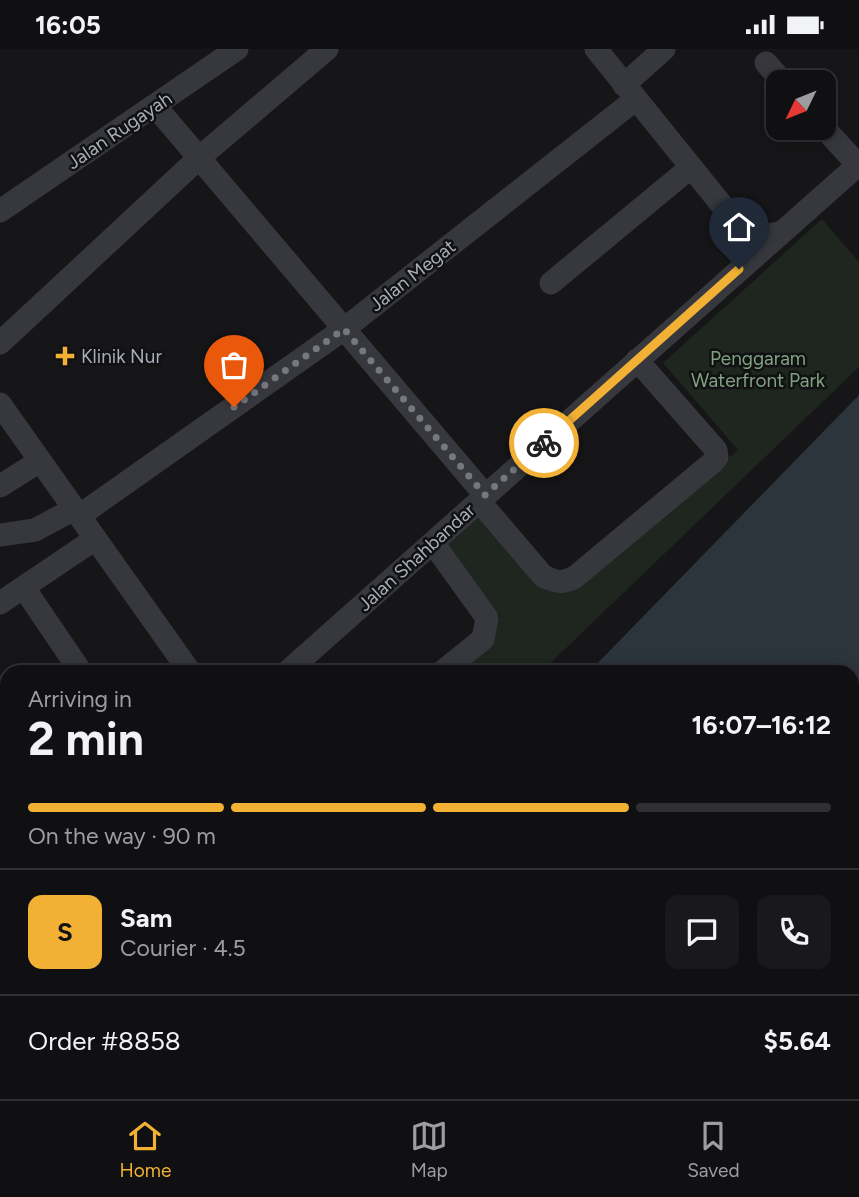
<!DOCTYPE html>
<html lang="en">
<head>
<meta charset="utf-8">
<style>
  :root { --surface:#101012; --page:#19191b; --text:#f1f3f6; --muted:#9c9d9f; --line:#303032; --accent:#f2b134 }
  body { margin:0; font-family:Figtree,sans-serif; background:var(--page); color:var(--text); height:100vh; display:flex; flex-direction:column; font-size:26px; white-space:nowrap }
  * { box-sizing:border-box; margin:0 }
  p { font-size:23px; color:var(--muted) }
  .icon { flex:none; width:38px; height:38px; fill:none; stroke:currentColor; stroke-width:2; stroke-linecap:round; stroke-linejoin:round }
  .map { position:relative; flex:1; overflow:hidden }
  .drawer { position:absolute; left:0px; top:616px; width:859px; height:434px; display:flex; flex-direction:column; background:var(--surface); border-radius:21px 21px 0 0; box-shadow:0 4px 18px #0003,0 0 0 2px var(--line) }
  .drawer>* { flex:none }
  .needle { width:46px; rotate:227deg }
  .controls { position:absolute; left:766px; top:21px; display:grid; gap:14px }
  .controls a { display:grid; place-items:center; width:70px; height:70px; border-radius:14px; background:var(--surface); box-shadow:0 4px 18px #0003,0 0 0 2px var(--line); font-size:35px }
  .pin { position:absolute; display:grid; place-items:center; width:60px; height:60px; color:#fff; margin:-72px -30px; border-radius:50% 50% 50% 0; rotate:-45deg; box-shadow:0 0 7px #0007 }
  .pin .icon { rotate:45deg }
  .courier { position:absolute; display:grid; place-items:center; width:70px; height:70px; margin:-35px; border:5px solid #f2b134; border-radius:50%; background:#fff; color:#222; box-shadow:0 2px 9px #0007 }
  .summary em { font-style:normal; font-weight:700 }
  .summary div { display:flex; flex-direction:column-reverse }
  .summary { display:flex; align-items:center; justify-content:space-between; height:119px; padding:0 28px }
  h1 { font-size:46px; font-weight:700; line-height:52px }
  .bar { display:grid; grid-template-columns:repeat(4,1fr); gap:10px 7px; align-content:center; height:84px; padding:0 28px }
  .bar i { height:9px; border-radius:5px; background:var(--line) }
  .bar .active { background:var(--accent) }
  .bar p { grid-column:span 4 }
  .line { display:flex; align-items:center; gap:18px; padding:0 28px; border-top:2px solid var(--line) }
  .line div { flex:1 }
  .round { display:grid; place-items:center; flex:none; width:74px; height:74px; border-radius:14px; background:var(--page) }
  .status { display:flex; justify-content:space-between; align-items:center; height:49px; padding:0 35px; background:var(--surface); direction:ltr }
  .status svg { height:19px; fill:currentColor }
  .tab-bar { display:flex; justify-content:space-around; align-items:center; height:98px; border-top:2px solid var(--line); background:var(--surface); font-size:19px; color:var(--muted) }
  .tab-bar a { display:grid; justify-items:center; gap:4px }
  .tab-bar .active { color:var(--accent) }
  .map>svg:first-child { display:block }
  .green { fill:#1e261f }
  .water { fill:#2c353c }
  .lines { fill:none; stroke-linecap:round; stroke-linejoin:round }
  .stream { stroke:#2c353c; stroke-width:5 }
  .minor { stroke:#37383d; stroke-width:23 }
  .major { stroke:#53555c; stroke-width:30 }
  .done { stroke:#757880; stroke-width:7; stroke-dasharray:0 12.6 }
  .route { stroke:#f2b134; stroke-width:9 }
  .poi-dot { fill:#f2b134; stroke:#111113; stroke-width:2.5 }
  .labels { text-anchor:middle; stroke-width:5; stroke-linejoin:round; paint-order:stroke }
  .street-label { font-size:19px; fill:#a8adb8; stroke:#111113 }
  .poi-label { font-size:19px; fill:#a8adb8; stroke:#111113; text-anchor:start }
  .park-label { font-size:19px; fill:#7fa381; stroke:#111113 }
</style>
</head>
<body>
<div class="status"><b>16:05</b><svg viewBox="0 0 49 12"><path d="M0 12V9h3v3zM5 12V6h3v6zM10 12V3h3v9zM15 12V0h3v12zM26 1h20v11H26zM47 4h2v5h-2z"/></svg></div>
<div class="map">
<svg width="859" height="1050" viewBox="0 0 859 1050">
  <rect width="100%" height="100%" fill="#161618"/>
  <!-- green -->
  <path class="green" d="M822,170L859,213V318L541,623H448L481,597L500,567L443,496L483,461L540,534L579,538L738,401L663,314Z"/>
  <!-- water -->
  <path class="water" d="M859,346V645L852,651V623H589Z
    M305,1043H491L488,1050H301Z"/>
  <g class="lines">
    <!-- stream -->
    <path class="stream" d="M852,690L859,701
      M0,798L7,803"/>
    <!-- minor -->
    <path class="minor" d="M596,0L742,181L761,187L779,184
      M766,14L783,33
      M624,36L664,0
      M155,57L485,446
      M824,79L858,116
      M0,162L237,0
      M551,234L690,119
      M0,294L199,109L327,0
      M0,355L190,623
      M0,437L40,412
      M479,452L543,527C556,533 562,535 575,528L713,413L717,408L716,401L637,311
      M79,467L344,280L636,50
      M0,486L35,481L74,460
      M433,494L487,569L483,590L442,623
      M24,539L81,623
      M0,554L95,490
      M287,623L859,115
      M0,649L7,658
      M0,995L7,981"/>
    <!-- major -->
    <path class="major" d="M0,840L7,847
      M282,1043L293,1050"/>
  </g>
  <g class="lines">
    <!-- done -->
    <path class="done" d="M234,358L344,280L485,446L544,394"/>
    <!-- route -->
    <path class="route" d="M544,394L739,220"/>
  </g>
  <!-- markers -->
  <path class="poi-dot" d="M61.5 296.5h7v7h7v7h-7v7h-7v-7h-7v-7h7z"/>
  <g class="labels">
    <!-- street labels -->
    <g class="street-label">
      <text transform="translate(119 81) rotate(-34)" y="7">Jalan Rugayah</text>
      <text transform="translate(412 226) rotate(-38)" y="7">Jalan Megat</text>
      <text transform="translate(416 508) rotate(-42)" y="7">Jalan Shahbandar</text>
    </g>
    <!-- poi labels -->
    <g class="poi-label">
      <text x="81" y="314">Klinik Nur</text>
    </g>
    <!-- park labels -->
    <g class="park-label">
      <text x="758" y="316">Penggaram<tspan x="758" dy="22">Waterfront Park</tspan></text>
    </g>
  </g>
</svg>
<div class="controls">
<a><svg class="needle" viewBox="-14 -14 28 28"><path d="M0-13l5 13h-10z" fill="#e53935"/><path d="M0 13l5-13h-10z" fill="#9c9d9f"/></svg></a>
</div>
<div class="pin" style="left:234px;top:358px;background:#ea580c"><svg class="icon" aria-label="bag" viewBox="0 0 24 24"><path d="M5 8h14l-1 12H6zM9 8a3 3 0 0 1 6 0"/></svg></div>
<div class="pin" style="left:739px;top:220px;background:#1f2937"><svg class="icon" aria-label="home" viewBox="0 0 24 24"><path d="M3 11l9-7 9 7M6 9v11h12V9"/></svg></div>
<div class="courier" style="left:544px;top:394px"><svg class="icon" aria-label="bike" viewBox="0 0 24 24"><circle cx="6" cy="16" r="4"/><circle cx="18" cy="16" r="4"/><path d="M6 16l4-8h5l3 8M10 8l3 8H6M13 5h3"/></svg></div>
<section class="drawer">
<div class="summary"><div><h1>2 min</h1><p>Arriving in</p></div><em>16:07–16:12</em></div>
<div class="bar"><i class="active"></i><i class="active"></i><i class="active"></i><i></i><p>On the way · 90 m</p></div>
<div class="line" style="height:126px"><b class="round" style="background:var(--accent);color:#111">S</b><div><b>Sam</b><p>Courier · 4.5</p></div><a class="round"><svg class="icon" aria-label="chat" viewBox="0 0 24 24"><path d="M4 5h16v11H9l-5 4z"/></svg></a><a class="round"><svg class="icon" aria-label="phone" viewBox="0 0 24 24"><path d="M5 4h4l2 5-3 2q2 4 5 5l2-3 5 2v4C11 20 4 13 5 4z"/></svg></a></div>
<div class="line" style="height:91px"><div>Order #8858</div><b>$5.64</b></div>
</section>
</div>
<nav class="tab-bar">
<a class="active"><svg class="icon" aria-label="home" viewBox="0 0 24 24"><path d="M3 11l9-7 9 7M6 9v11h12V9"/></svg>Home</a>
<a><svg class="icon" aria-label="map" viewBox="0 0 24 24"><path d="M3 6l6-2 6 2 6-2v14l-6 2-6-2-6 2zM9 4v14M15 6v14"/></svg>Map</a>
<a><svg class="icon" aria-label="saved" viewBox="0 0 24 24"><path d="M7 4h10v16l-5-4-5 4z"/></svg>Saved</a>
</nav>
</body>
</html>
